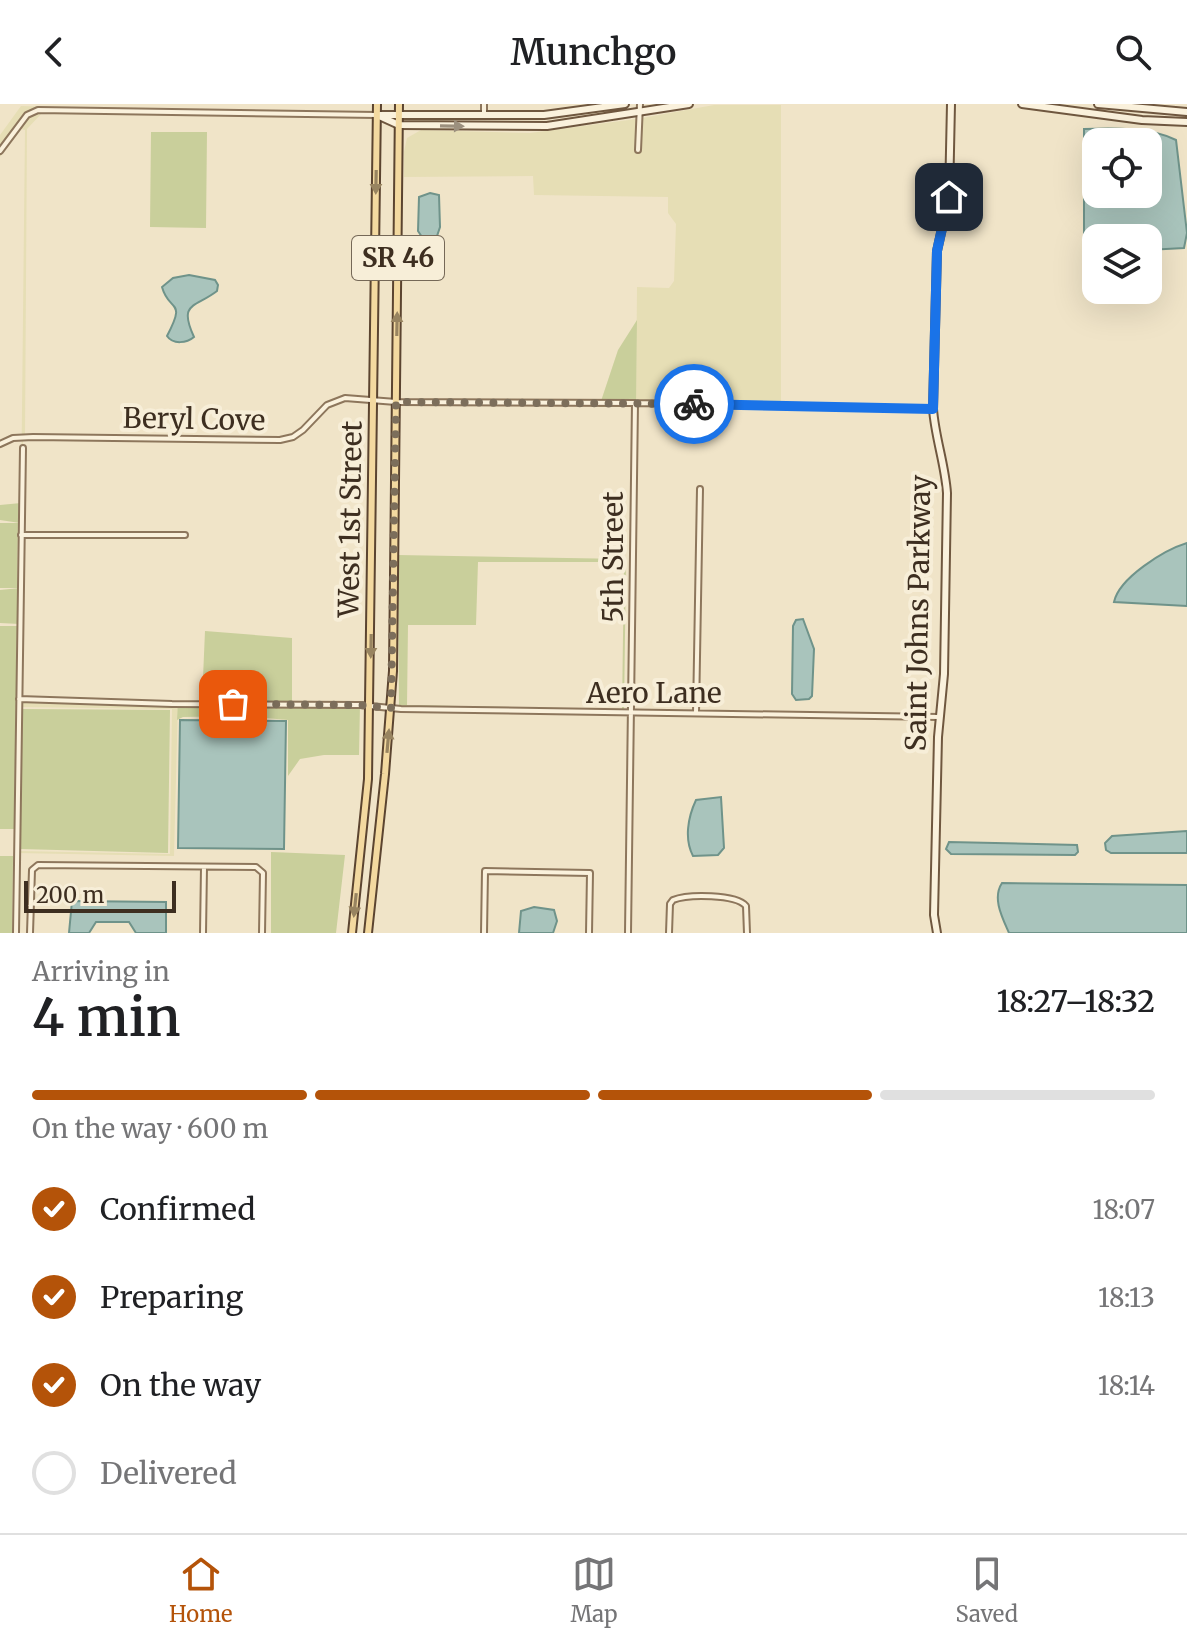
<!DOCTYPE html>
<html lang="en">
<head>
<meta charset="utf-8">
<style>
  :root { --surface:#fff; --page:#f6f6f6; --text:#202124; --muted:#757577; --line:#e0e0e0; --accent:#b45309 }
  body { margin:0; font-family:Merriweather,serif; background:var(--page); color:var(--text); height:100vh; display:flex; flex-direction:column; font-size:30px; white-space:nowrap }
  * { box-sizing:border-box; margin:0 }
  p { font-size:26px; color:var(--muted) }
  .icon { flex:none; width:44px; height:44px; fill:none; stroke:currentColor; stroke-width:2; stroke-linecap:round; stroke-linejoin:round }
  .map { position:relative; height:829px; overflow:hidden }
  .panel { display:flex; flex-direction:column; background:var(--surface); flex:1 }
  .panel>* { flex:none }
  .controls { position:absolute; left:1082px; top:24px; display:grid; gap:16px }
  .controls a { display:grid; place-items:center; width:80px; height:80px; border-radius:16px; background:var(--surface); box-shadow:0 8px 32px #0002; font-size:40px }
  .scale { position:absolute; left:24px; bottom:20px; width:152px; box-sizing:border-box; padding-left:8px; border:4px solid #3d2e20; border-top:0; font-size:22px; line-height:28px; white-space:nowrap; color:#3d2e20; -webkit-text-stroke:6px #f7eed8; paint-order:stroke }
  .pin { position:absolute; display:grid; place-items:center; width:68px; height:68px; color:#fff; margin:-34px; border-radius:16px; box-shadow:0 4px 12px #0006 }
  .courier { position:absolute; display:grid; place-items:center; width:80px; height:80px; margin:-40px; border:6px solid #1a73e8; border-radius:50%; background:#fff; color:#222; box-shadow:0 2px 10px #0007 }
  .summary em { font-style:normal; font-weight:600 }
  .summary div { display:flex; flex-direction:column-reverse }
  .summary { display:flex; align-items:center; justify-content:space-between; height:136px; padding:0 32px }
  h1 { font-size:52px; font-weight:600; line-height:60px }
  .bar { display:grid; grid-template-columns:repeat(4,1fr); gap:12px 8px; align-content:center; height:96px; padding:0 32px }
  .bar i { height:10px; border-radius:6px; background:var(--line) }
  .bar .current { background:var(--accent) }
  .bar p { grid-column:span 4 }
  ol { padding:0 32px; list-style:none }
  li { display:flex; align-items:center; gap:24px; height:88px }
  li p { margin-inline-start:auto }
  li .icon { padding:8px; border-radius:50%; background:var(--accent); color:#fff; stroke-width:4 }
  li:last-child { color:var(--muted) }
  li i { width:44px; height:44px; border:4px solid var(--line); border-radius:50% }
  header { display:flex; justify-content:space-between; align-items:center; height:104px; padding:0 32px; background:var(--surface); font-size:36px; font-weight:600 }
  .tab-bar { display:flex; justify-content:space-around; align-items:center; height:112px; border-top:2px solid var(--line); background:var(--surface); font-size:22px; color:var(--muted) }
  .tab-bar a { display:grid; justify-items:center; gap:4px }
  .tab-bar .current { color:var(--accent) }
  .map>svg:first-child { display:block }
  .farmland { fill:#e6deb5; fill-rule:evenodd }
  .green { fill:#c9cf9b; fill-rule:evenodd }
  .water { fill:#a9c4bc; stroke:#6f938a; stroke-width:2; fill-rule:evenodd }
  .lines { fill:none; stroke-linecap:round; stroke-linejoin:round }
  .street-casing { stroke:#8d765c; stroke-width:8 }
  .secondary-casing { stroke:#6f573f; stroke-width:10 }
  .primary-casing { stroke:#5b4430; stroke-width:10 }
  .street { stroke:#faf1dc; stroke-width:4 }
  .secondary { stroke:#faf1dc; stroke-width:6 }
  .primary { stroke:#f3d9a0; stroke-width:6 }
  .oneway { fill:#9c907e }
  .oneway2 { fill:#988460 }
  .done { stroke:#7c6e5b; stroke-width:8; stroke-dasharray:0 14.4 }
  .route { stroke:#1a73e8; stroke-width:10 }
  .labels { text-anchor:middle; stroke-width:8; stroke-linejoin:round; paint-order:stroke }
  .shield { fill:#f7eed8; stroke:#756857; stroke-width:2 }
  .shield-label { font-size:26px; font-weight:bold; fill:#3d2e20 }
  .street-label { font-size:28px; fill:#3d2e20; stroke:#f7eed8 }
</style>
</head>
<body>
<header><svg class="icon" aria-label="back" viewBox="0 0 24 24"><path d="M15 5l-7 7 7 7"/></svg>Munchgo<svg class="icon" aria-label="search" viewBox="0 0 24 24"><circle cx="10" cy="10" r="6"/><path d="M15 15l6 6"/></svg></header>
<div class="map">
<svg width="1187" height="829" viewBox="0 0 1187 829">
  <rect width="100%" height="100%" fill="#f0e4c8"/>
  <!-- farmland -->
  <path class="farmland" d="M714,1H781V301L636,298L637,183L669,184L674,177L676,120L668,109V93L534,91L533,72L404,73V48L407,34L421,26L530,29L636,15L635,48L640,49L642,14Z
    M21,2L124,5V8H43L27,25L25,332L23,333L21,399L25,26L21,25L0,53V31Z
    M18,596L178,597L174,752L16,749ZM20,603L172,605L170,750L18,747Z"/>
  <!-- green -->
  <path class="green" d="M151,28H207L206,124L150,123Z
    M637,216L636,303H599L618,246Z
    M21,399L20,520L0,519V486L20,484V419L0,416V401Z
    M0,419H18L17,484H0Z
    M398,451L626,455L624,607L399,605ZM478,458H624L622,605L407,601L408,521H476Z
    M0,522H17L14,725H0Z
    M205,527L292,534V599L360,601L359,651H324L300,655L288,672V616L243,612L183,613L177,616L178,597H202Z
    M22,605L170,606L168,749L20,745Z
    M271,748L345,751L336,829H271Z
    M0,752H13L12,829H0Z"/>
  <!-- water -->
  <path class="water" d="M1084,25C1112,24 1151,23 1176,36L1187,129L1184,144L1148,146V134H1096V143L1084,140ZM1096,38H1148V90H1096Z
    M430,89L439,91L440,123L437,132L422,133L418,127L419,93Z
    M189,171L215,176L218,181L217,187C195,204 178,198 194,233C187,239 173,241 167,232C187,194 169,209 162,183L173,174Z
    M1187,439V502L1114,498C1119,474 1164,446 1187,439Z
    M803,515L814,545L812,592L809,595L796,596L792,590L793,522L796,516Z
    M180,616L286,617L284,745L178,744Z
    M721,693L724,744L718,751L693,752C684,735 688,713 696,696Z
    M1187,727V749H1111L1106,746L1105,739L1112,732Z
    M949,738L1077,741L1078,748L1075,751L951,750L946,745Z
    M1002,779L1187,781V829H1009C1002,813 992,794 1002,779Z
    M72,797L166,798V829H136L129,818H96L89,829H69Z
    M534,803L554,806L557,817L553,829H519L521,807Z"/>
  <g class="lines">
    <!-- street casing -->
    <g class="street-casing">
      <path id="street" d="M484,12V0
        M638,46L640,0
        M0,47L27,11L38,6L377,11
        M0,340L13,334L33,333L280,336L293,333L303,326L327,301L345,294L396,298L635,299L933,305
        M21,431H185
        M19,595L172,600L360,601L401,605L939,613
        M696,609L700,385
        M16,829L23,344
        M30,829L32,766L38,761L256,763L263,769L262,829
        M203,829L204,763
        M484,829L485,767L590,769L589,829
        M628,829L635,299
        M669,829L670,800L673,796C688,790 736,790 746,802L747,829"/>
    </g>
    <!-- secondary casing -->
    <g class="secondary-casing">
      <path id="secondary" d="M1022,0L1142,16L1187,18
        M1098,0L1187,8
        M377,11L399,21L547,22L689,0
        M380,11H544L625,0
        M937,829L934,811L938,633L944,570L947,389C945,360 935,333 933,305L937,147L949,93L951,0"/>
    </g>
    <!-- primary casing -->
    <g class="primary-casing">
      <path id="primary" d="M352,829L368,675L377,0
        M368,829L385,670L393,567L399,0"/>
    </g>
    <!-- street -->
    <use href="#street" class="street"/>
    <!-- secondary -->
    <use href="#secondary" class="secondary"/>
    <!-- primary -->
    <use href="#primary" class="primary"/>
  </g>
  <!-- one-way arrows -->
  <defs><path id="oneway-solid" d="M-6-.8H1V-3.2L6.5 0L1 3.2V.8H-6Z" transform="scale(2)"/></defs>
  <use class="oneway" href="#oneway-solid" transform="translate(452 22) rotate(1)"/>
  <g class="oneway2">
    <use href="#oneway-solid" transform="translate(376 78) rotate(91)"/>
    <use href="#oneway-solid" transform="translate(397 220) rotate(-89)"/>
    <use href="#oneway-solid" transform="translate(371 542) rotate(91)"/>
    <use href="#oneway-solid" transform="translate(388 637) rotate(-85)"/>
    <use href="#oneway-solid" transform="translate(355 801) rotate(96)"/>
  </g>
  <g class="lines">
    <!-- done -->
    <path class="done" d="M233,600L360,601L391,604L396,298L694,300"/>
    <!-- route -->
    <path class="route" d="M694,300L933,305L937,147L949,93"/>
  </g>
  <g class="labels">
    <!-- shield labels -->
    <rect class="shield" x="352" y="132" width="92" height="44" rx="6"/>
    <g class="shield-label">
      <text x="398" y="163">SR 46</text>
    </g>
    <!-- street labels -->
    <g class="street-label">
      <text transform="translate(194 315) rotate(1)" y="10">Beryl Cove</text>
      <text transform="translate(350 415) rotate(-89)" y="10">West 1st Street</text>
      <text transform="translate(613 453) rotate(-90)" y="10">5th Street</text>
      <text transform="translate(918 509) rotate(-89)" y="10">Saint Johns Parkway</text>
      <text x="654" y="599">Aero Lane</text>
    </g>
  </g>
</svg>
<div class="controls">
<a><svg class="icon" aria-label="locate" viewBox="0 0 24 24"><circle cx="12" cy="12" r="6"/><path d="M12 2v4M12 18v4M2 12h4M18 12h4"/></svg></a>
<a><svg class="icon" aria-label="layers" viewBox="0 0 24 24"><path d="M12 4l9 5-9 5-9-5zM3 14l9 5 9-5"/></svg></a>
</div>
<div class="scale">200 m</div>
<div class="pin" style="left:233px;top:600px;background:#ea580c"><svg class="icon" aria-label="bag" viewBox="0 0 24 24"><path d="M5 8h14l-1 12H6zM9 8a3 3 0 0 1 6 0"/></svg></div>
<div class="pin" style="left:949px;top:93px;background:#1f2937"><svg class="icon" aria-label="home" viewBox="0 0 24 24"><path d="M3 11l9-7 9 7M6 9v11h12V9"/></svg></div>
<div class="courier" style="left:694px;top:300px"><svg class="icon" aria-label="bike" viewBox="0 0 24 24"><circle cx="6" cy="16" r="4"/><circle cx="18" cy="16" r="4"/><path d="M6 16l4-8h5l3 8M10 8l3 8H6M13 5h3"/></svg></div>
</div>
<section class="panel">
<div class="summary"><div><h1>4 min</h1><p>Arriving in</p></div><em>18:27–18:32</em></div>
<div class="bar"><i class="current"></i><i class="current"></i><i class="current"></i><i></i><p>On the way · 600 m</p></div>
<ol>
<li><svg class="icon" aria-label="check" viewBox="0 0 24 24"><path d="M5 12l5 5 9-10"/></svg>Confirmed<p>18:07</p></li>
<li><svg class="icon" aria-label="check" viewBox="0 0 24 24"><path d="M5 12l5 5 9-10"/></svg>Preparing<p>18:13</p></li>
<li><svg class="icon" aria-label="check" viewBox="0 0 24 24"><path d="M5 12l5 5 9-10"/></svg>On the way<p>18:14</p></li>
<li><i></i>Delivered</li>
</ol>
</section>
<nav class="tab-bar">
<a class="current"><svg class="icon" aria-label="home" viewBox="0 0 24 24"><path d="M3 11l9-7 9 7M6 9v11h12V9"/></svg>Home</a>
<a><svg class="icon" aria-label="map" viewBox="0 0 24 24"><path d="M3 6l6-2 6 2 6-2v14l-6 2-6-2-6 2zM9 4v14M15 6v14"/></svg>Map</a>
<a><svg class="icon" aria-label="saved" viewBox="0 0 24 24"><path d="M7 4h10v16l-5-4-5 4z"/></svg>Saved</a>
</nav>
</body>
</html>
